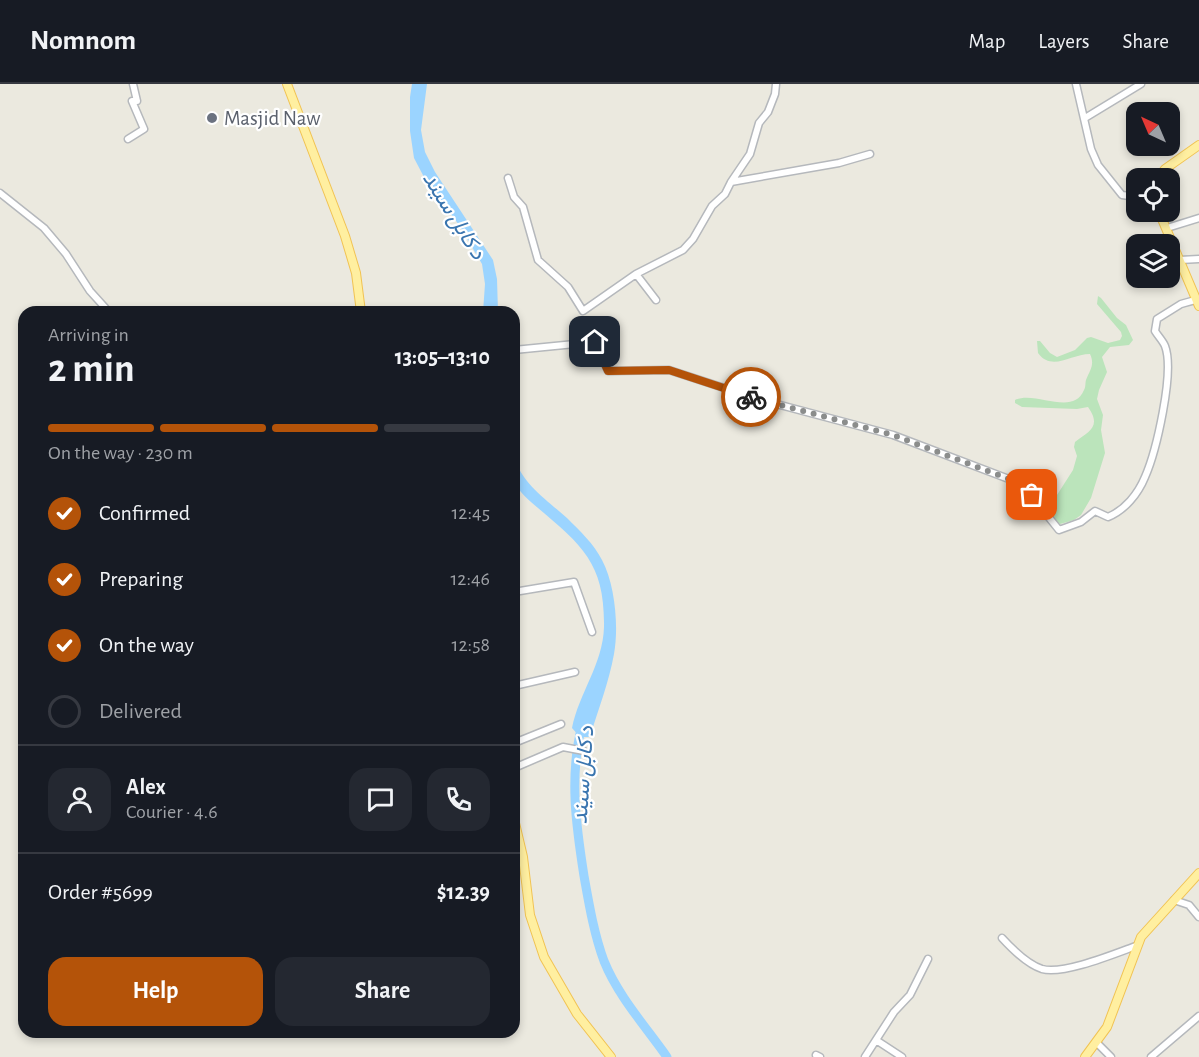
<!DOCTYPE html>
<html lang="en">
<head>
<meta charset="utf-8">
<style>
  :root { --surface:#171b24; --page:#242831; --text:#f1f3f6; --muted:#9ea1a6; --line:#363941; --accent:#b45309 }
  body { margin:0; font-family:"Alegreya Sans",Vazirmatn,sans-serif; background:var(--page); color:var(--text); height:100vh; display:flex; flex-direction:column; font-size:22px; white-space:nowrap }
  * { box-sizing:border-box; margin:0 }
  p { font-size:20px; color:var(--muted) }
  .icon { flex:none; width:33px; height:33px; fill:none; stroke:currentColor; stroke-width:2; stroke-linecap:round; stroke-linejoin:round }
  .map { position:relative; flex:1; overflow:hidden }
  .details { position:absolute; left:18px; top:222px; width:502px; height:732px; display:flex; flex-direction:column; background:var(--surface); border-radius:18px; box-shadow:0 3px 9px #0003 }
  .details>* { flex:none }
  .needle { width:39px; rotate:316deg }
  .tools { position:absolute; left:1126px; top:18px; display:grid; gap:12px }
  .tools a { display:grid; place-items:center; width:54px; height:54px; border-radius:12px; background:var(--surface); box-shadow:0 3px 9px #0003; font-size:30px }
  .pin { position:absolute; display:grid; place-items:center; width:51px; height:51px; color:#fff; margin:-26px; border-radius:12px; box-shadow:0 3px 9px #0006 }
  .courier { position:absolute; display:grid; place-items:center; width:60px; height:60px; margin:-30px; border:4px solid #b45309; border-radius:50%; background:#fff; color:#222; box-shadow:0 2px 8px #0007 }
  .summary em { font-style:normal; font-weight:600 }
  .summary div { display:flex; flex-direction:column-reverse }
  .summary { display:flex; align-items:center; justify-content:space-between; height:102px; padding:0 30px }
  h1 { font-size:39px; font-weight:600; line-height:45px }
  .bar { display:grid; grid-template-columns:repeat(4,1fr); gap:9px 6px; align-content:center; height:72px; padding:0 30px }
  .bar i { height:8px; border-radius:4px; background:var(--line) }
  .bar .selected { background:var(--accent) }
  .bar p { grid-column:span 4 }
  .line { display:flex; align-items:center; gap:15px; padding:0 30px; border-top:2px solid var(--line) }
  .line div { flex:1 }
  .round { display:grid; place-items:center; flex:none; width:63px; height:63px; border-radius:18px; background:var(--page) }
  ol { padding:0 30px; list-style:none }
  li { display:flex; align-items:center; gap:18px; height:66px }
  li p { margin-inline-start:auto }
  li .icon { padding:6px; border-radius:50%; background:var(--accent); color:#fff; stroke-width:4 }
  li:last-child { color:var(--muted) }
  li i { width:33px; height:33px; border:3px solid var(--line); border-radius:50% }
  .action { display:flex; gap:12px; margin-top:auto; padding:12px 30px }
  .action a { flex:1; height:69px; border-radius:18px; background:var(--accent); color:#fff; font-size:24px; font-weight:600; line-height:69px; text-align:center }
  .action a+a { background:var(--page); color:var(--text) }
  header { display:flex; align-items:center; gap:36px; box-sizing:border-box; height:84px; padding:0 30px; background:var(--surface); border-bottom:2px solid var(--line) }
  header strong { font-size:28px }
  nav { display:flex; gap:33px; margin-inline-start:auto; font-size:21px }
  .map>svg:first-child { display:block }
  .green { fill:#bbe4bb }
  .water { fill:#9bd4ff }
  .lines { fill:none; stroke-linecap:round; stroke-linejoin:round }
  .river { stroke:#9bd4ff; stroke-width:9 }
  .minor-casing { stroke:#b5b8bc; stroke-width:9 }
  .major-casing { stroke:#f1c353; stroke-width:10 }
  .minor { stroke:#fff; stroke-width:6 }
  .major { stroke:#ffefa0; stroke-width:8 }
  .done { stroke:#8b8d8c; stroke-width:6; stroke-dasharray:0 10.8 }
  .route { stroke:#b45309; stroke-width:8 }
  .worship-dot { fill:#6b7280; stroke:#fff; stroke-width:2 }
  .labels { text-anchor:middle; stroke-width:4.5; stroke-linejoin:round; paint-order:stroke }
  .worship-label { font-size:21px; fill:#5b616d; stroke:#fff; text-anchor:start }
  .water-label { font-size:22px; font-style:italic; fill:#3a75af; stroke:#fff }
</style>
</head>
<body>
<header>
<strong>Nomnom</strong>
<nav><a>Map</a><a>Layers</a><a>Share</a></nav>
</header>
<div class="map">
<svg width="1199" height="973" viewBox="0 0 1199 973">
  <rect width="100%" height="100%" fill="#ebe9df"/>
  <!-- green -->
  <path class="green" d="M1098,212L1101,214L1117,234L1126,241L1133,256L1129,261L1110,263L1102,273L1107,288L1099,306L1097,315L1103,331L1101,346L1105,369L1091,414L1081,431L1074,436L1060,440L1056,438L1051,427L1057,411L1073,386L1077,372L1074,363L1075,358C1089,347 1102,343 1088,323L1077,325L1022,323L1015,319V316C1035,306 1073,333 1084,306C1086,303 1085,299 1086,296C1090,286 1095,281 1090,270C1071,270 1052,288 1038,269L1037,257H1040L1050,269L1057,273L1075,266L1087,254L1091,253L1108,259L1120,256L1122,252L1121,248L1097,220Z"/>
  <!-- water -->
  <path class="water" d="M412,0H427L421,46L425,68L435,88L493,176L497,195L498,228H483L485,200L482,180L459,141L425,95L414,74L410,47V13Z
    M514,373C523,401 546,415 567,434C580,447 594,460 602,476C615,500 619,543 614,570C609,598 598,626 590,653H580L572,644C579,609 603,580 604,543C605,480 583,462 538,424C530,417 517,407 514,396C513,389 514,380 514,373Z"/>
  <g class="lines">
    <!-- river -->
    <path class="river" d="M582,641C569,692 576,741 584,792C589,820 594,850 604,877C618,912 646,943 667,973"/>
    <!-- minor casing -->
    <g class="minor-casing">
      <path id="minor" d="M1076,0L1091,65L1098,81L1122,111L1137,113
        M1085,34L1141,0
        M128,55L144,45L132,17H137L133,0
        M508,94L514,113L523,123L538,176L568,203L583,227L636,190L683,166L693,155L712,122L725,110L731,98L839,79L870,70
        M731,98L750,70L759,39L768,28L775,10L776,0
        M0,109L44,144L66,170L90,207L109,228
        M1167,144L1199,134
        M1180,176L1199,175
        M636,190L656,216
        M514,266L595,258L608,287L669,286L758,315L893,351L1022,400L1059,446L1081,438L1095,427L1108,433C1125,426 1138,410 1145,393C1156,368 1175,288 1165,262C1163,257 1158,252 1155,247L1157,235L1181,220L1199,215
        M514,508L574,498L592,548
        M514,602L575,588
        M514,659L561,640
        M514,684L563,663L584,667
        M1174,816L1189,821L1199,833
        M1002,854C1013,866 1027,880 1042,885C1063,891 1114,870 1136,862
        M876,956L902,973
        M1096,958L1111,973
        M816,971L820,973
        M865,973L894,928L910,911L928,875
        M1151,973L1199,932"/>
    </g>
    <!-- major casing -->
    <g class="major-casing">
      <path id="major" d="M287,0L345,152L356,189L361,228
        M1158,94L1165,85L1199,61
        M1159,128L1199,222
        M514,735L523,773L530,831L544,873L577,930L611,973
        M1085,973L1107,943L1141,853L1199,789"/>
    </g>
    <!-- minor -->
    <use href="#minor" class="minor"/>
    <!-- major -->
    <use href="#major" class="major"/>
  </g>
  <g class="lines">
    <!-- done -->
    <path class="done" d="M751,313L893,351L1022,400L1032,411"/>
    <!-- route -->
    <path class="route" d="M595,258L608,287L669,286L751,313"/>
  </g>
  <!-- markers -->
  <circle class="worship-dot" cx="212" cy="34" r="6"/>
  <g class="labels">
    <!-- worship labels -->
    <g class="worship-label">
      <text x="224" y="41">Masjid Naw</text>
    </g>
    <!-- water labels -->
    <g class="water-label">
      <text transform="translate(455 131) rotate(58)" y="8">د کابل سيند</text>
      <text transform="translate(582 691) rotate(-86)" y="8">د کابل سيند</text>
    </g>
  </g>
</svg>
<div class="tools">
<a><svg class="needle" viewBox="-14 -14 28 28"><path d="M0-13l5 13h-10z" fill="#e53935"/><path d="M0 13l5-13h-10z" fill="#9ea1a6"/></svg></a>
<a><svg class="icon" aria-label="locate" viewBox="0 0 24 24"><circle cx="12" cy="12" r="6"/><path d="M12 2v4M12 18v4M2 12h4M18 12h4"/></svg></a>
<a><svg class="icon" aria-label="layers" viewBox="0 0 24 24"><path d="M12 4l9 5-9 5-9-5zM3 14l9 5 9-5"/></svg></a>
</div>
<div class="pin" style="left:1032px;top:411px;background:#ea580c"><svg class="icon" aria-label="bag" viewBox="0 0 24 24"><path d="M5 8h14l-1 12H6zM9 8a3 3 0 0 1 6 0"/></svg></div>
<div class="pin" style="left:595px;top:258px;background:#1f2937"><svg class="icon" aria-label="home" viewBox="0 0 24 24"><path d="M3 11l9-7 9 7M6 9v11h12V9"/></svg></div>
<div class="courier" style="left:751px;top:313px"><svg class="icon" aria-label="bike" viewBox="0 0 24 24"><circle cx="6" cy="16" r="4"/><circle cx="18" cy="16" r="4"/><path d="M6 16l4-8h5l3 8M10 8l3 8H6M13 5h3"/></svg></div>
<section class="details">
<div class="summary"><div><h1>2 min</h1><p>Arriving in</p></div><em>13:05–13:10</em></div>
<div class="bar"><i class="selected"></i><i class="selected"></i><i class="selected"></i><i></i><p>On the way · 230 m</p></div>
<ol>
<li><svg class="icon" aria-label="check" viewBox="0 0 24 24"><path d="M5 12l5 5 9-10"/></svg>Confirmed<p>12:45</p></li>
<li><svg class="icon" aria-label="check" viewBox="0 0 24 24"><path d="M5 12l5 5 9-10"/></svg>Preparing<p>12:46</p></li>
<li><svg class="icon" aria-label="check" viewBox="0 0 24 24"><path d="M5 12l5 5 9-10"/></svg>On the way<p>12:58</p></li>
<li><i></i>Delivered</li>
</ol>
<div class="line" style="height:108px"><a class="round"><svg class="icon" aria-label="person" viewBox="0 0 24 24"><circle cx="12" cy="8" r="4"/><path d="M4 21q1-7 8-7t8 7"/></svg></a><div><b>Alex</b><p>Courier · 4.6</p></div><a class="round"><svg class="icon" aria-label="chat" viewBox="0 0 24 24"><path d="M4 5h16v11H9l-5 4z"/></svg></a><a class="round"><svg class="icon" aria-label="phone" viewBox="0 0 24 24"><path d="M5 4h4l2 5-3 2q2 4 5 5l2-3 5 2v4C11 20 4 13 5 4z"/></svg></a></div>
<div class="line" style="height:78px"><div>Order #5699</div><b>$12.39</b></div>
<div class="action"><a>Help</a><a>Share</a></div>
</section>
</div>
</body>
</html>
